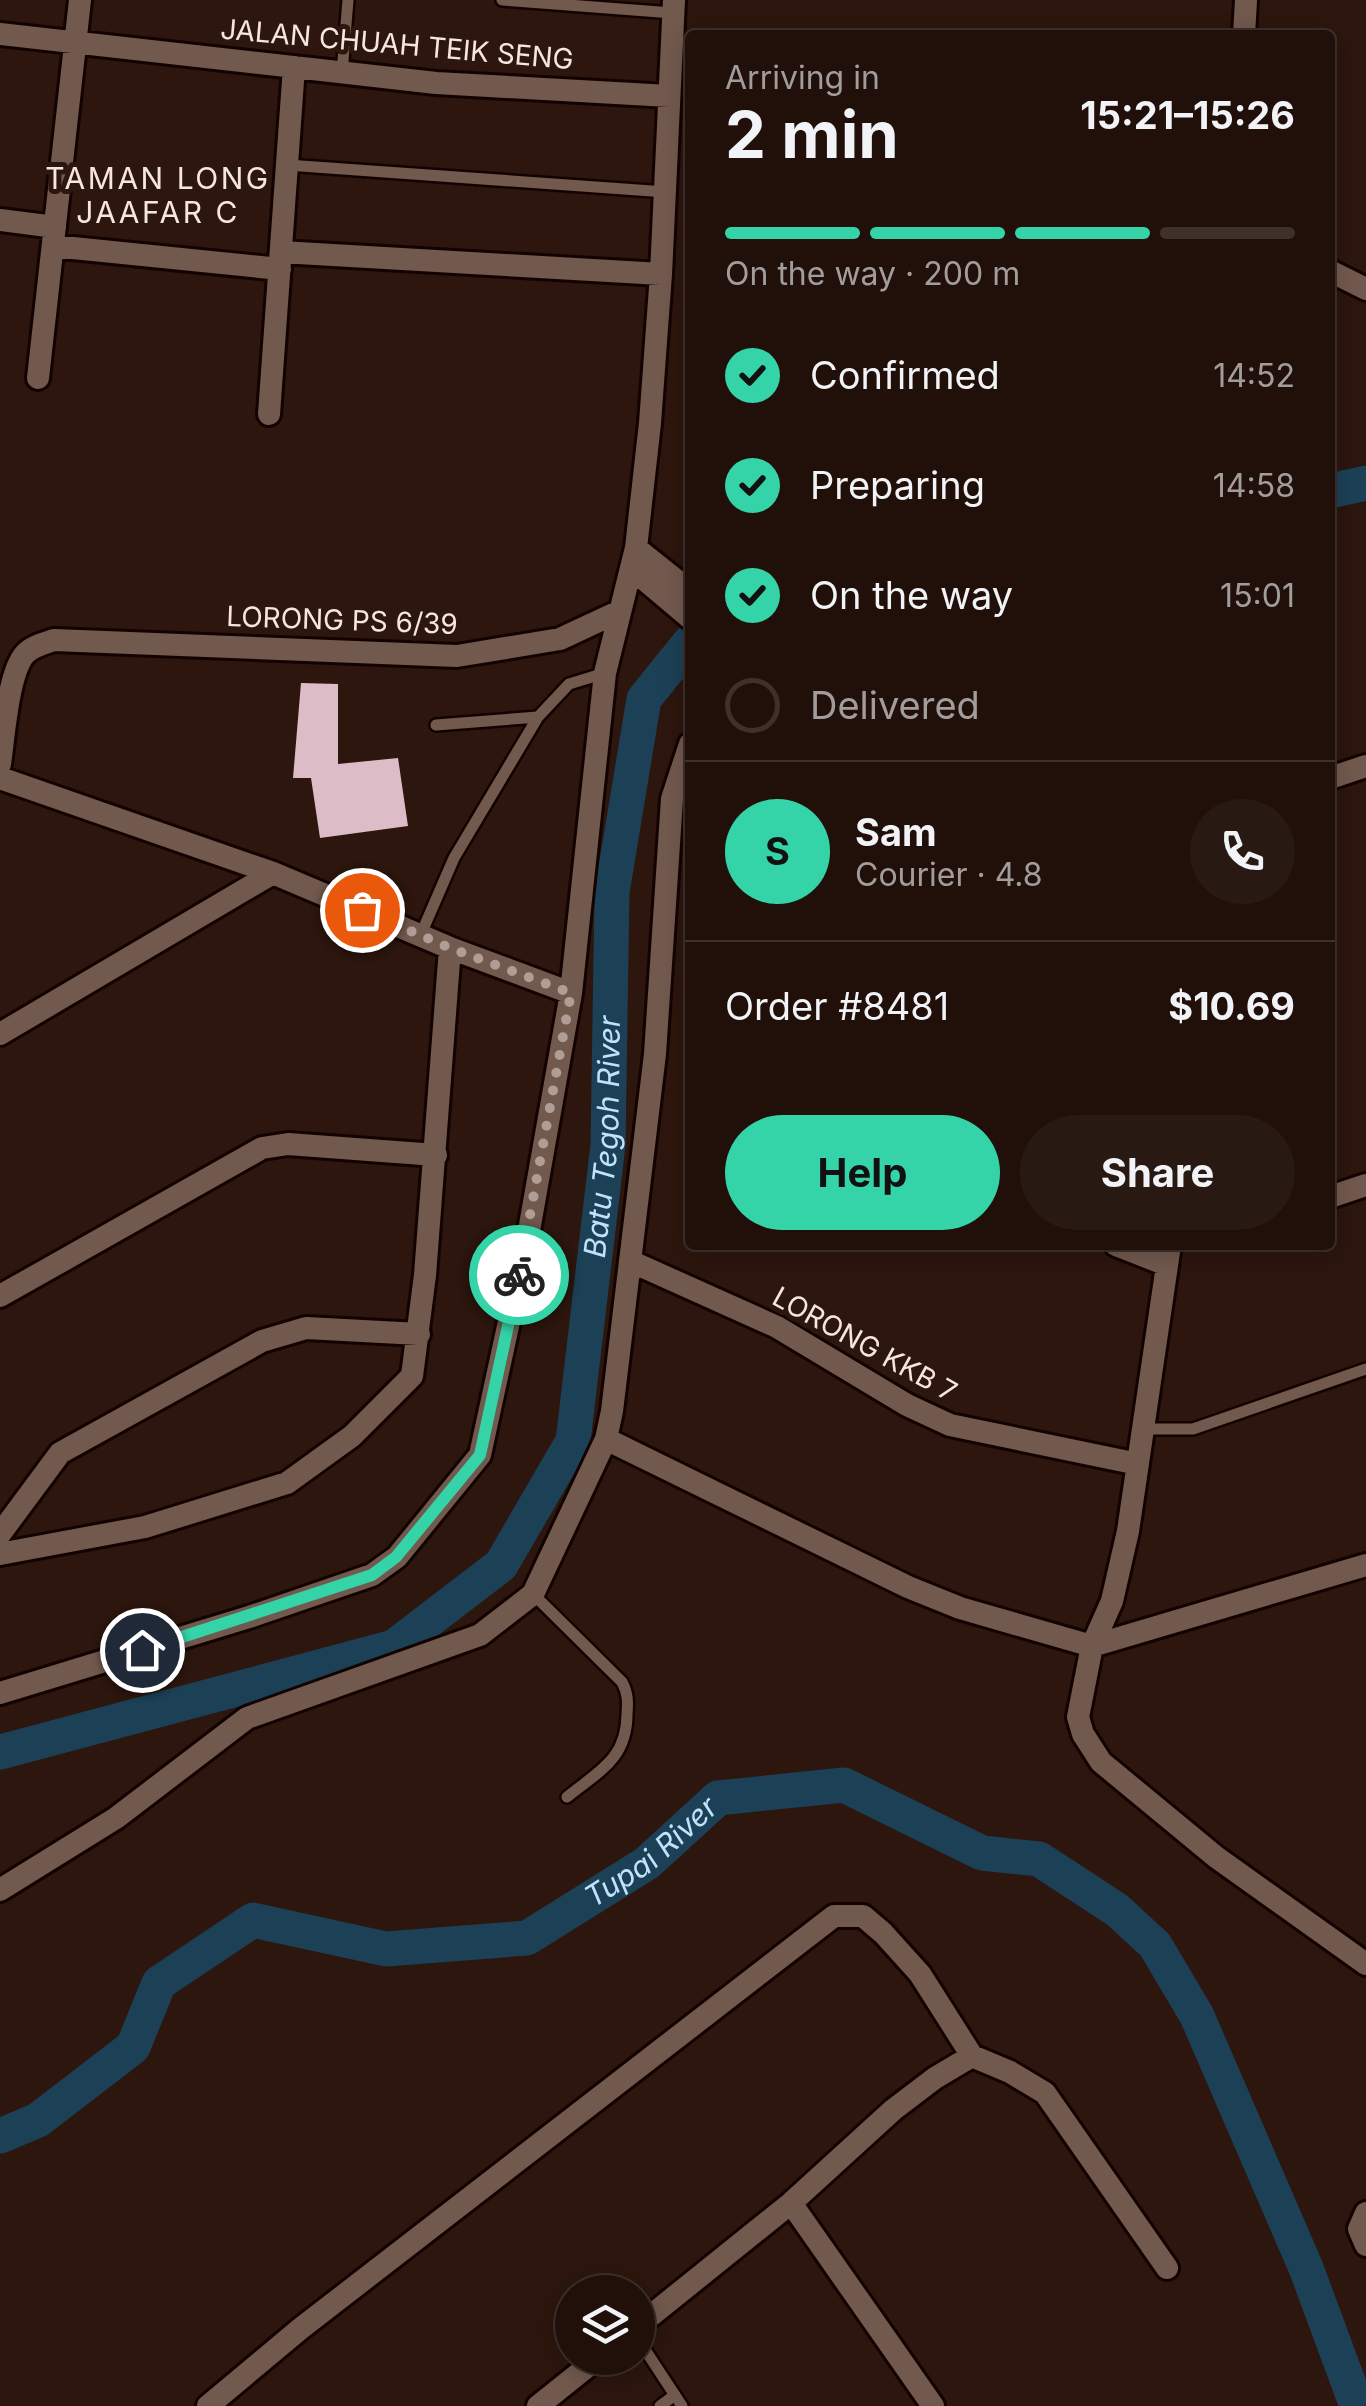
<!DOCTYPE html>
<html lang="en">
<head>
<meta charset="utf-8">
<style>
  :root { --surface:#21100a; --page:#291913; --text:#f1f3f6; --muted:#a29d9c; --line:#3e302b; --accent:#34d4a8 }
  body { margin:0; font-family:Inter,sans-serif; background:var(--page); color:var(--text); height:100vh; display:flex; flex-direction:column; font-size:38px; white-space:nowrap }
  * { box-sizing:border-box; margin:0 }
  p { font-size:32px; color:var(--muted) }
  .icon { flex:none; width:55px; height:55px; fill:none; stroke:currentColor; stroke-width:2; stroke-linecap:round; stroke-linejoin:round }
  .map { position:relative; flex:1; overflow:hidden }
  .details { position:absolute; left:685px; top:30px; width:650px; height:1220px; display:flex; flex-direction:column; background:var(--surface); border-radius:10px; box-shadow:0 5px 25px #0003,0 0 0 2px var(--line) }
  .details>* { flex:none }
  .buttons { position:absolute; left:555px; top:2275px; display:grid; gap:20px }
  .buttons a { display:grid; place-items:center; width:100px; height:100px; border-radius:50%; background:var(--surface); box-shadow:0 5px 25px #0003,0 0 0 2px var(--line); font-size:50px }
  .pin { position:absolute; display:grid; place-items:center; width:85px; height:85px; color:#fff; margin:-42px; border:5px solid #fff; border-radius:50%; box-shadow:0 2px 10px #0007 }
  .courier { position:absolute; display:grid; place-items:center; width:100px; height:100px; margin:-50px; border:8px solid #34d4a8; border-radius:50%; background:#fff; color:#222; box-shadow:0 2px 12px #0007 }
  .headline em { font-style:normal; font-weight:700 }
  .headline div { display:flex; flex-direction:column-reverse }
  .headline { display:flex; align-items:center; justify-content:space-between; height:170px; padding:0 40px }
  h1 { font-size:65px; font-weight:700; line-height:75px }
  .bar { display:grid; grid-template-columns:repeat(4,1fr); gap:15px 10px; align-content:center; height:120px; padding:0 40px }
  .bar i { height:12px; border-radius:8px; background:var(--line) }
  .bar .active { background:var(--accent) }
  .bar p { grid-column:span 4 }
  .line { display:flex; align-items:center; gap:25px; padding:0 40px; border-top:2px solid var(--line) }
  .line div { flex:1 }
  .round { display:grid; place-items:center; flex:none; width:105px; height:105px; border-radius:52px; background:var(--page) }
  ol { padding:0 40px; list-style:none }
  li { display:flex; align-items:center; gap:30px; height:110px }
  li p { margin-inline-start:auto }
  li .icon { padding:10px; border-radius:50%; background:var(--accent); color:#111; stroke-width:4 }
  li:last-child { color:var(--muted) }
  li i { width:55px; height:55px; border:5px solid var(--line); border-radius:50% }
  .primary-button { display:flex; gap:20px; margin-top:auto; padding:20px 40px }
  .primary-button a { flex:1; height:115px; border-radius:60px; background:var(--accent); color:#111; font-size:40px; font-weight:700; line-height:115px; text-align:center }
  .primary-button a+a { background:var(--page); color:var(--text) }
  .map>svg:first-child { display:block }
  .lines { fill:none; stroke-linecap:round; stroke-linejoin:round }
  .river { stroke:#1c4056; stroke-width:35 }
  .building { fill:#dcbdc7 }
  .lane-casing { stroke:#130300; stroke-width:16 }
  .street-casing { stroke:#130300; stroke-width:28 }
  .lane { stroke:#72594e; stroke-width:11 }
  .street { stroke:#72594e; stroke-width:22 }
  .done { stroke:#af9d96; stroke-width:10; stroke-dasharray:0 18 }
  .route { stroke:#34d4a8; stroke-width:12 }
  .labels { text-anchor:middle; stroke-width:10; stroke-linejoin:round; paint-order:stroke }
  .street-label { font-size:28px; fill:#f6e6e0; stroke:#2c160e }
  .neighbourhood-label { font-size:30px; letter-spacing:2.5px; fill:#f6e6e0; stroke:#2c160e }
  .water-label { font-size:30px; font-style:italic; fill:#bfe3fc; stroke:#2c160e }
</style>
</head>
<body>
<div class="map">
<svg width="1366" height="2406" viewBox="0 0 1366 2406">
  <rect width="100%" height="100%" fill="#2c160e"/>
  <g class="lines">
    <!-- river -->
    <g class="river">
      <path d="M1330,491L1366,483"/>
      <path id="s1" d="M0,1752L394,1647L501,1565L573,1441L608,1145L612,892L644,699L690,642"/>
      <path id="s2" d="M0,2136L38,2120L133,2047L159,1983L253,1920L386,1949L527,1938L647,1863L718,1798L844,1785L982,1853L1039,1859L1117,1910L1155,1945L1197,2016L1306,2268L1357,2406"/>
    </g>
  </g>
  <!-- building -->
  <path class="building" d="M301,683L338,684V764L398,758L408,826L320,838L311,778H293Z"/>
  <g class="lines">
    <!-- lane casing -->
    <g class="lane-casing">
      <path id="lane" d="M502,0L673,13
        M342,73L348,0
        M287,165L666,192
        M436,725L538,717
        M421,934L454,858L538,717L569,684L605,673
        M1143,1429H1193L1366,1369
        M533,1594L622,1682C628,1693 628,1702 627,1714C627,1759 599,1771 567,1797
        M638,2339L682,2406
        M660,2406L675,2395"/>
    </g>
    <!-- street casing -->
    <g class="street-casing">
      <path id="street" d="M0,34L436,83L669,96
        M1244,35L1246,0
        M0,220L55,227
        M53,246L280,269
        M281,252L661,274
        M1330,271L1366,289
        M38,378L80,0
        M269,414L294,67
        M636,548L690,591
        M632,569L690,618
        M0,764C4,737 8,673 25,654C32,646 45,643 54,640L457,656L560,639L620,611
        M0,778L273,873L450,948L571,993
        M1330,778L1366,766
        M0,1034L273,873
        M1330,1197L1366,1185
        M1116,1245L1167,1265
        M1170,1245L1128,1531L1112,1601L1092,1646L1078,1717L1083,1734L1101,1762L1216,1857L1366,1964
        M630,1261L777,1327L907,1405L950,1425L1138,1464
        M0,1296L262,1148L288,1144L436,1155
        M606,1439L908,1587L960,1608L1092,1646L1366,1565
        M0,1534L60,1453L262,1341L306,1328L419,1334
        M0,1554L145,1527L287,1483L352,1436L412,1376L425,1275L450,948
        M0,1693L249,1617L372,1575L397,1557L480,1455L530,1225L571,993L605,673L636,548L650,423L661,274L674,0
        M0,1890L116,1818L247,1718L480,1635L533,1594L606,1439L612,1411L655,1054L672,799L690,744
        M791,2203L933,2406
        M1366,2213L1359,2229L1366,2245
        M638,2326L791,2203L893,2110L935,2078L972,2056
        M208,2406L300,2329L834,1916H863L883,1933L920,1974L972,2056L1010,2072L1045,2093L1167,2268
        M538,2406L598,2358"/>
    </g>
    <!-- lane -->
    <use href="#lane" class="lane"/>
    <!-- street -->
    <use href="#street" class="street"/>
  </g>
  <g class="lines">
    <!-- done -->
    <path class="done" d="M362,910L450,948L571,993L519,1275"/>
    <!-- route -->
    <path class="route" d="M142,1650L372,1575L396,1557L480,1455L519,1275"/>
  </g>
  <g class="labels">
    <!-- street labels -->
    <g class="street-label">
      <text transform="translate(397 44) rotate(5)" y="10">JALAN CHUAH TEIK SENG</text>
      <text transform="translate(342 620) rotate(2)" y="10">LORONG PS 6/39</text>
      <text transform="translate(865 1344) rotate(29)" y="10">LORONG KKB 7</text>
    </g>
    <!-- neighbourhood labels -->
    <g class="neighbourhood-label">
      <text x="158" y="189">TAMAN LONG<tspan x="158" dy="34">JAAFAR C</tspan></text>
    </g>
    <!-- water labels -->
    <g class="water-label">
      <text dy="10" stroke="none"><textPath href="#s1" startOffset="992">Batu Tegoh River</textPath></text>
      <text dy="10" stroke="none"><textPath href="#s2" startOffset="772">Tupai River</textPath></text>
    </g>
  </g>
</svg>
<div class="buttons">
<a><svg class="icon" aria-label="layers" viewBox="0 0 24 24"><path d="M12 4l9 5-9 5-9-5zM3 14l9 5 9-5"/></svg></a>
</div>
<div class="pin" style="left:362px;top:910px;background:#ea580c"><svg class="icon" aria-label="bag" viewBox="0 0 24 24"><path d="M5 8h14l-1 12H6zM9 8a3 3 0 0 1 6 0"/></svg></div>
<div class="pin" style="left:142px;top:1650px;background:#1f2937"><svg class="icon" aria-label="home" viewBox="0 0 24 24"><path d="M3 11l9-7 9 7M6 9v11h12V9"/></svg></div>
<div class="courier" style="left:519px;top:1275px"><svg class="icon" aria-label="bike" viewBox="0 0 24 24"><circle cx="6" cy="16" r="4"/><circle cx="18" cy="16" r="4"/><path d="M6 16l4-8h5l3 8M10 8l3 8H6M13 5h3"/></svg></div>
<section class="details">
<div class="headline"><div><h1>2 min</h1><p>Arriving in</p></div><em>15:21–15:26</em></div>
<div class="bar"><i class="active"></i><i class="active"></i><i class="active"></i><i></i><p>On the way · 200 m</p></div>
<ol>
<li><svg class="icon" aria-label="check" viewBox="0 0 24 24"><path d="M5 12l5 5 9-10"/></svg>Confirmed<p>14:52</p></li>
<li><svg class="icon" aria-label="check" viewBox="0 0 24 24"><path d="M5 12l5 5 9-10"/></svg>Preparing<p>14:58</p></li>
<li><svg class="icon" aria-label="check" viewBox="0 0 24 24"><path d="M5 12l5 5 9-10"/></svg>On the way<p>15:01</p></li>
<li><i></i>Delivered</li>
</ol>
<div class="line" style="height:180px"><b class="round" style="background:var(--accent);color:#111">S</b><div><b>Sam</b><p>Courier · 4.8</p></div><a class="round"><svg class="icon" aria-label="phone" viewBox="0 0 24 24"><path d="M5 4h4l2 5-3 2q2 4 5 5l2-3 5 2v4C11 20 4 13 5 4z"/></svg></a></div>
<div class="line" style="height:130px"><div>Order #8481</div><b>$10.69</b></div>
<div class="primary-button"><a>Help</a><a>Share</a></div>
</section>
</div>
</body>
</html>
